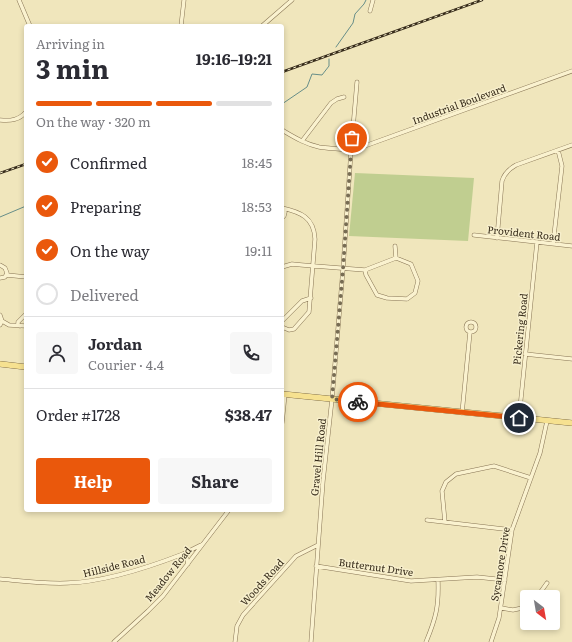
<!DOCTYPE html>
<html lang="en">
<head>
<meta charset="utf-8">
<style>
  :root { --surface:#fff; --page:#f7f7f7; --text:#2b2b33; --muted:#7c7c81; --line:#e1e1e2; --accent:#ea580c }
  body { margin:0; font-family:Literata,serif; background:var(--page); color:var(--text); height:100vh; display:flex; flex-direction:column; font-size:15px; white-space:nowrap }
  * { box-sizing:border-box; margin:0 }
  p { font-size:13px; color:var(--muted) }
  .icon { flex:none; width:22px; height:22px; fill:none; stroke:currentColor; stroke-width:2; stroke-linecap:round; stroke-linejoin:round }
  .map { position:relative; flex:1; overflow:hidden }
  .sheet { position:absolute; left:24px; top:24px; width:260px; height:488px; display:flex; flex-direction:column; background:var(--surface); border-radius:4px; box-shadow:0 2px 6px #0003 }
  .sheet>* { flex:none }
  .needle { width:26px; rotate:149deg }
  .tools { position:absolute; left:520px; top:590px; display:grid; gap:8px }
  .tools a { display:grid; place-items:center; width:40px; height:40px; border-radius:4px; background:var(--surface); box-shadow:0 2px 6px #0003; font-size:20px }
  .pin { position:absolute; display:grid; place-items:center; width:34px; height:34px; color:#fff; margin:-17px; border:2px solid #fff; border-radius:50%; box-shadow:0 1px 4px #0007 }
  .courier { position:absolute; display:grid; place-items:center; width:40px; height:40px; margin:-20px; border:3px solid #ea580c; border-radius:50%; background:#fff; color:#222; box-shadow:0 1px 5px #0007 }
  .head em { font-style:normal; font-weight:700 }
  .head div { display:flex; flex-direction:column-reverse }
  .head { display:flex; align-items:center; justify-content:space-between; height:68px; padding:0 12px }
  h1 { font-size:26px; font-weight:700; line-height:30px }
  .bar { display:grid; grid-template-columns:repeat(4,1fr); gap:6px 4px; align-content:center; height:48px; padding:0 12px }
  .bar i { height:5px; border-radius:3px; background:var(--line) }
  .bar .on { background:var(--accent) }
  .bar p { grid-column:span 4 }
  .line { display:flex; align-items:center; gap:10px; padding:0 12px; border-top:1px solid var(--line) }
  .line div { flex:1 }
  .round { display:grid; place-items:center; flex:none; width:42px; height:42px; border-radius:4px; background:var(--page) }
  ol { padding:0 12px; list-style:none }
  li { display:flex; align-items:center; gap:12px; height:44px }
  li p { margin-inline-start:auto }
  li .icon { padding:4px; border-radius:50%; background:var(--accent); color:#fff; stroke-width:4 }
  li:last-child { color:var(--muted) }
  li i { width:22px; height:22px; border:2px solid var(--line); border-radius:50% }
  .action { display:flex; gap:8px; margin-top:auto; padding:8px 12px }
  .action a { flex:1; height:46px; border-radius:4px; background:var(--accent); color:#fff; font-size:16px; font-weight:700; line-height:46px; text-align:center }
  .action a+a { background:var(--page); color:var(--text) }
  .map>svg:first-child { display:block }
  .green { fill:#c0ce90 }
  .lines { fill:none; stroke-linecap:round; stroke-linejoin:round }
  .stream { stroke:#678e89; stroke-width:1 }
  .minor-casing { stroke:#887555; stroke-width:4.5 }
  .primary-casing { stroke:#55422a; stroke-width:6 }
  .minor { stroke:#faf2cf; stroke-width:3.5 }
  .primary { stroke:#f6e190; stroke-width:5.5 }
  .rail-casing { stroke:#362b1a; stroke-width:2.5 }
  .rail { stroke:#f7efcc; stroke-width:1; stroke-dasharray:3; stroke-linecap:butt }
  .done { stroke:#776c53; stroke-width:4; stroke-dasharray:0 7.2 }
  .route { stroke:#ea580c; stroke-width:5 }
  .labels { text-anchor:middle; stroke-width:3; stroke-linejoin:round; paint-order:stroke }
  .street-label { font-size:10px; fill:#362b1a; stroke:#f7efcc }
</style>
</head>
<body>
<div class="map">
<svg width="572" height="642" viewBox="0 0 572 642">
  <rect width="100%" height="100%" fill="#f0e6bc"/>
  <!-- green -->
  <path class="green" d="M355,173L474,178L468,241L349,236Z"/>
  <g class="lines">
    <!-- stream -->
    <path class="stream" d="M336,47L353,23L355,14L364,4L366,0
      M282,104L307,87L312,74L322,75L329,66V59
      M0,217L26,206"/>
    <!-- minor casing -->
    <g class="minor-casing">
      <path id="minor" d="M19,0L30,26
        M370,11L373,0
        M181,26L184,0
        M262,26L292,0
        M0,120C11,121 19,120 26,112
        M282,130C294,137 305,144 319,147C330,149 341,148 351,151L572,71
        M302,141L331,103L337,99L344,97
        M282,208C300,212 314,217 315,239L309,312L294,329L289,330L282,327
        M282,209L285,212L284,216L282,218
        M474,235L572,246
        M497,238L502,181C504,174 509,169 516,165L572,145
        M553,244L562,166L558,150
        M395,246L396,258
        M0,265L5,268L7,273L5,277L0,278
        M282,267L292,264L302,265L365,270L396,258L411,264L418,281L415,293L407,299L387,298L377,295L366,275L365,270
        M7,275L26,277
        M0,315L2,321L0,325
        M2,321L9,325L26,326
        M282,321L302,301L311,298
        M466 327a5 5 0 1 1 10 0a5 5 0 1 1-10 0Z
        M20,326L18,325V322L26,314
        M525,354L572,359
        M462,413L470,332
        M519,418L537,242
        M282,423L285,394
        M427,520L512,530
        M445,522L442,491L446,482L456,474L494,466L531,478
        M188,564L187,559L183,554L201,545
        M316,566L411,581L477,577L505,580
        M0,579C22,581 45,584 67,583C105,582 147,568 183,554
        M537,597L547,583
        M501,608L513,610L527,607
        M114,642L148,611L163,596L229,510
        M235,642L237,626L243,615L296,556L318,545
        M311,642L323,481L332,399L343,269L351,151L357,82
        M426,642C436,618 439,606 438,580
        M491,642L499,618L512,530L540,453L547,421"/>
    </g>
    <!-- primary casing -->
    <g class="primary-casing">
      <path id="primary" d="M0,364L26,367
        M282,394L572,423"/>
    </g>
    <!-- minor -->
    <use href="#minor" class="minor"/>
    <!-- primary -->
    <use href="#primary" class="primary"/>
    <!-- rail casing -->
    <g class="rail-casing">
      <path id="rail" d="M282,72L482,0
        M0,173L26,164"/>
    </g>
    <!-- rail -->
    <use href="#rail" class="rail"/>
  </g>
  <g class="lines">
    <!-- done -->
    <path class="done" d="M352,138L343,269L332,399L358,402"/>
    <!-- route -->
    <path class="route" d="M358,402L519,418"/>
  </g>
  <g class="labels">
    <!-- street labels -->
    <g class="street-label">
      <text transform="translate(459 104) rotate(-20)" y="4">Industrial Boulevard</text>
      <text transform="translate(524 233) rotate(6)" y="4">Provident Road</text>
      <text transform="translate(520 329) rotate(-84)" y="4">Pickering Road</text>
      <text transform="translate(318 457) rotate(-84)" y="4">Gravel Hill Road</text>
      <text transform="translate(500 564) rotate(-81)" y="4">Sycamore Drive</text>
      <text transform="translate(114 566) rotate(-14)" y="4">Hillside Road</text>
      <text transform="translate(376 567) rotate(8)" y="4">Butternut Drive</text>
      <text transform="translate(168 574) rotate(-51)" y="4">Meadow Road</text>
      <text transform="translate(262 582) rotate(-48)" y="4">Woods Road</text>
    </g>
  </g>
</svg>
<div class="tools">
<a><svg class="needle" viewBox="-14 -14 28 28"><path d="M0-13l5 13h-10z" fill="#e53935"/><path d="M0 13l5-13h-10z" fill="#7c7c81"/></svg></a>
</div>
<div class="pin" style="left:352px;top:138px;background:#ea580c"><svg class="icon" aria-label="bag" viewBox="0 0 24 24"><path d="M5 8h14l-1 12H6zM9 8a3 3 0 0 1 6 0"/></svg></div>
<div class="pin" style="left:519px;top:418px;background:#1f2937"><svg class="icon" aria-label="home" viewBox="0 0 24 24"><path d="M3 11l9-7 9 7M6 9v11h12V9"/></svg></div>
<div class="courier" style="left:358px;top:402px"><svg class="icon" aria-label="bike" viewBox="0 0 24 24"><circle cx="6" cy="16" r="4"/><circle cx="18" cy="16" r="4"/><path d="M6 16l4-8h5l3 8M10 8l3 8H6M13 5h3"/></svg></div>
<section class="sheet">
<div class="head"><div><h1>3 min</h1><p>Arriving in</p></div><em>19:16–19:21</em></div>
<div class="bar"><i class="on"></i><i class="on"></i><i class="on"></i><i></i><p>On the way · 320 m</p></div>
<ol>
<li><svg class="icon" aria-label="check" viewBox="0 0 24 24"><path d="M5 12l5 5 9-10"/></svg>Confirmed<p>18:45</p></li>
<li><svg class="icon" aria-label="check" viewBox="0 0 24 24"><path d="M5 12l5 5 9-10"/></svg>Preparing<p>18:53</p></li>
<li><svg class="icon" aria-label="check" viewBox="0 0 24 24"><path d="M5 12l5 5 9-10"/></svg>On the way<p>19:11</p></li>
<li><i></i>Delivered</li>
</ol>
<div class="line" style="height:72px"><a class="round"><svg class="icon" aria-label="person" viewBox="0 0 24 24"><circle cx="12" cy="8" r="4"/><path d="M4 21q1-7 8-7t8 7"/></svg></a><div><b>Jordan</b><p>Courier · 4.4</p></div><a class="round"><svg class="icon" aria-label="phone" viewBox="0 0 24 24"><path d="M5 4h4l2 5-3 2q2 4 5 5l2-3 5 2v4C11 20 4 13 5 4z"/></svg></a></div>
<div class="line" style="height:52px"><div>Order #1728</div><b>$38.47</b></div>
<div class="action"><a>Help</a><a>Share</a></div>
</section>
</div>
</body>
</html>
